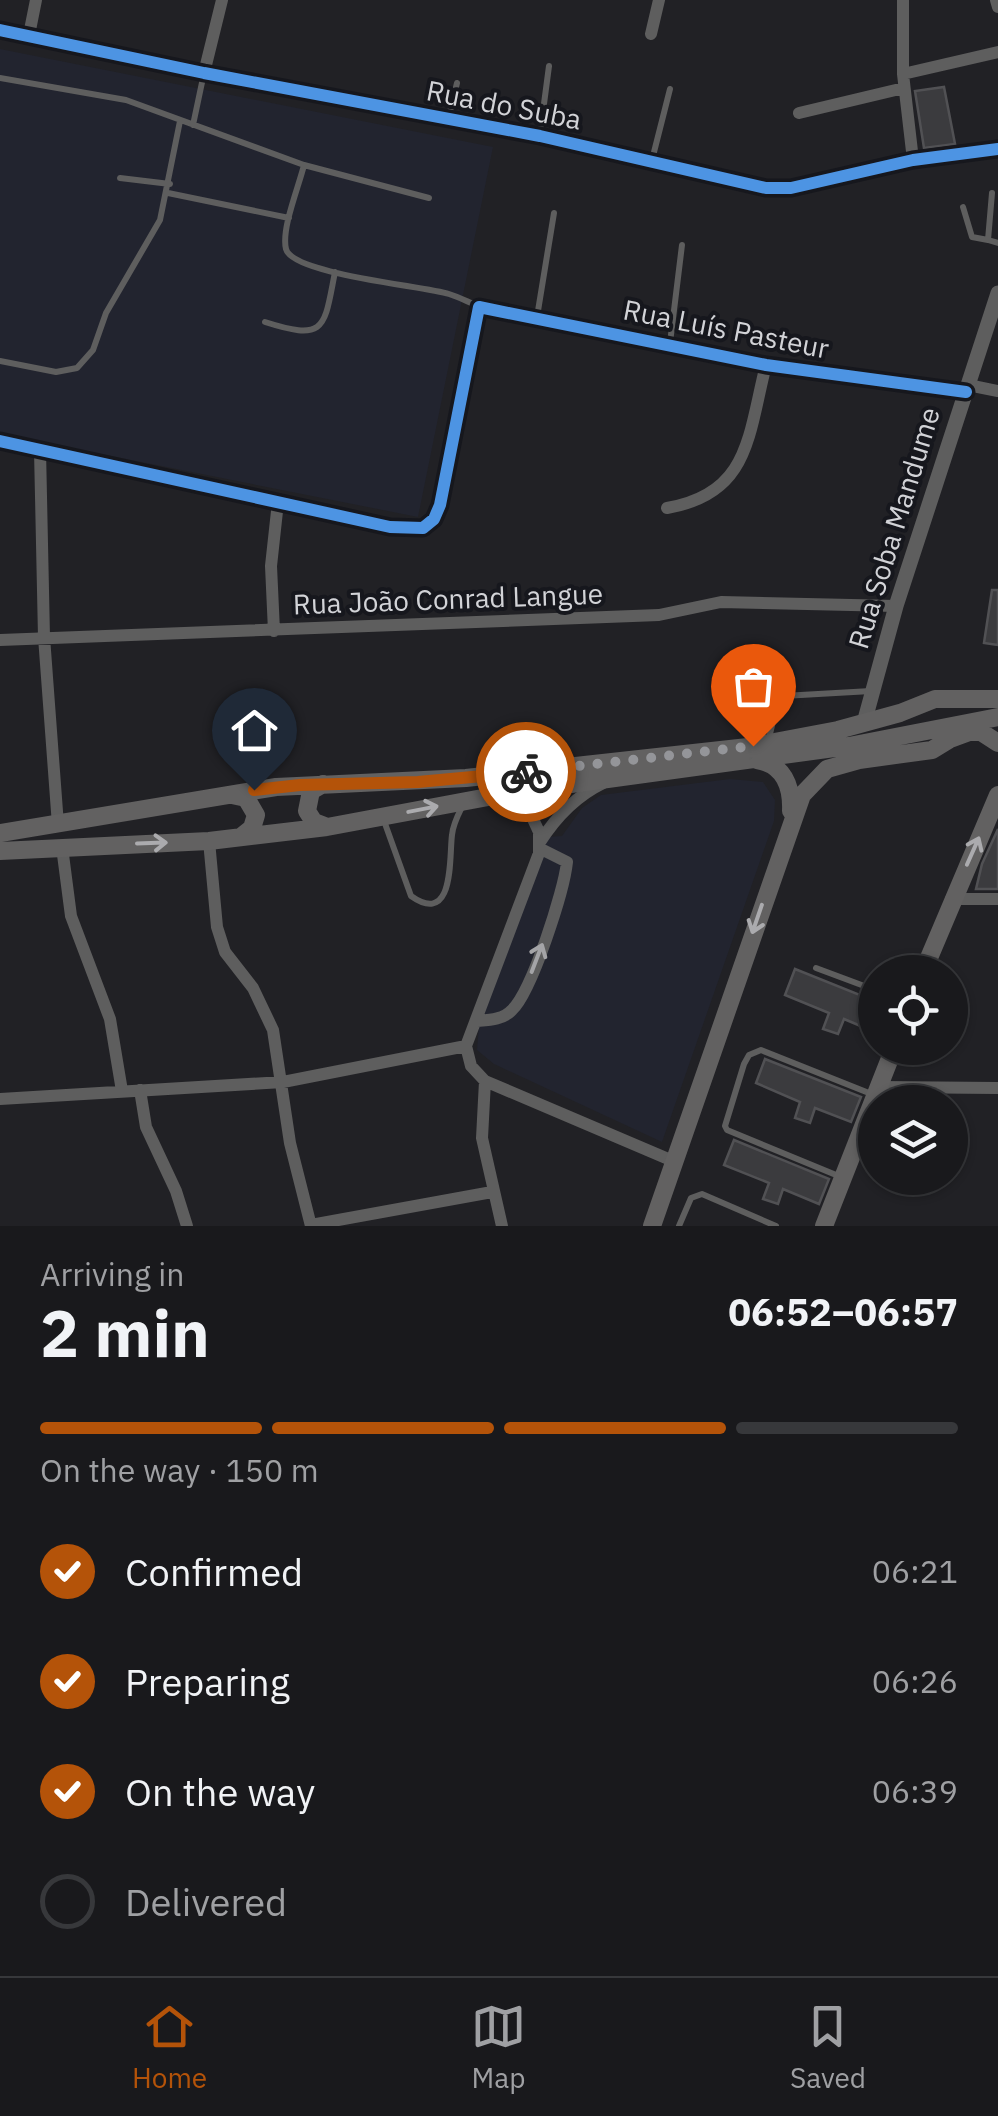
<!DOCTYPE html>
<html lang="en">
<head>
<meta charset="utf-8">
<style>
  :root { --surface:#19191c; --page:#262629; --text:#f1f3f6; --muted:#9fa0a3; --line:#37383b; --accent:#b45309 }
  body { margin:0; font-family:"IBM Plex Sans",sans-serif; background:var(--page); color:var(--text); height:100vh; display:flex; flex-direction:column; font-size:38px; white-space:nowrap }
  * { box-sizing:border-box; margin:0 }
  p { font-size:32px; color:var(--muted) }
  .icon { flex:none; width:55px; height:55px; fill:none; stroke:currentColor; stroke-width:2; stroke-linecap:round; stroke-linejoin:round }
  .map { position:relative; height:1226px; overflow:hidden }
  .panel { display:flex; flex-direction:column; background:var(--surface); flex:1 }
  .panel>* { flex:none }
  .fabs { position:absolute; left:858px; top:955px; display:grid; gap:20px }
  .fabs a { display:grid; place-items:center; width:110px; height:110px; border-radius:50%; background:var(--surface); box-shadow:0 2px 8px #0004,0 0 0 2px var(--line); font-size:50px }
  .pin { position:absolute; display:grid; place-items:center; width:85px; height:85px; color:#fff; margin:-102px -42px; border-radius:50% 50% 50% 0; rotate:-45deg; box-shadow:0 0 10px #0007 }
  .pin .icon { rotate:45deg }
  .courier { position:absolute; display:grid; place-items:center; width:100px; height:100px; margin:-50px; border:8px solid #b45309; border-radius:50%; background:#fff; color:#222; box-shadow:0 2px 12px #0007 }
  .head em { font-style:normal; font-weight:700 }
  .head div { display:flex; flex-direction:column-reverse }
  .head { display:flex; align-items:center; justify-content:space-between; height:170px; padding:0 40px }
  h1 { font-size:65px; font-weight:700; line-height:75px }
  .bar { display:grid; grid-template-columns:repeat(4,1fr); gap:15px 10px; align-content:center; height:120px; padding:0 40px }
  .bar i { height:12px; border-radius:8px; background:var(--line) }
  .bar .current { background:var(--accent) }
  .bar p { grid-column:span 4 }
  ol { padding:0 40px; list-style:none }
  li { display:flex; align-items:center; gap:30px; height:110px }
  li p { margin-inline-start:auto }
  li .icon { padding:10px; border-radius:50%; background:var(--accent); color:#fff; stroke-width:4 }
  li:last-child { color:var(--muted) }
  li i { width:55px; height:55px; border:5px solid var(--line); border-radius:50% }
  .dock { display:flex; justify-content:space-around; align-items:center; height:140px; border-top:2px solid var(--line); background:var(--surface); font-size:28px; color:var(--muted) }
  .dock a { display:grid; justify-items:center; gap:5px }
  .dock .current { color:var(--accent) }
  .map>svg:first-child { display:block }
  .built { fill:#22242f }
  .building { fill:#3b3b3e; stroke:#515154; stroke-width:2.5 }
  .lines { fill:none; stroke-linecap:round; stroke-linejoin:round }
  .service { stroke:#5e5e5e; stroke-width:6 }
  .minor { stroke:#5e5e5e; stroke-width:12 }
  .tertiary { stroke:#5e5e5e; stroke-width:15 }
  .secondary { stroke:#626161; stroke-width:18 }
  .path-bridge { stroke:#606060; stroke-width:2.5; stroke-dasharray:5 5; stroke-linecap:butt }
  .cycleway-casing { stroke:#16171d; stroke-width:19 }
  .cycleway { stroke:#4d94e3; stroke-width:12 }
  .oneway { stroke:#ababae }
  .oneway2 { stroke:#a4a4a7 }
  .done { stroke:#949599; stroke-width:10; stroke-dasharray:0 18 }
  .route { stroke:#b45309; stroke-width:12 }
  .labels { text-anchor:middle; stroke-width:8; stroke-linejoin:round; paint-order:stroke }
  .street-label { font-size:28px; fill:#d2d3d7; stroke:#16171d }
</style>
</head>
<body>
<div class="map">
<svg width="998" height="1226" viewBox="0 0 998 1226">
  <rect width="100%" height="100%" fill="#212125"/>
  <!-- built -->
  <path class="built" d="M0,49L493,147L418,517L0,434Z
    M730,779L763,782L775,800L774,821L662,1142L494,1064L477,1050L479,1026L547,837L562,836L582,808L601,795Z"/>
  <!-- building -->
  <path class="building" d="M944,87L955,144L924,148L915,91Z
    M992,590H998V645L984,643Z
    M998,829V889H976L982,864Z
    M795,969L875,1001V1032L844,1019L838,1034L823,1029L829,1013L785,995Z
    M765,1059L861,1097L851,1122L815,1108L810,1123L795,1118L800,1102L756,1083Z
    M734,1140L829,1179L819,1204L783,1189L778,1204L763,1199L769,1183L724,1165Z"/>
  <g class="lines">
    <!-- service -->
    <path class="service" d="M0,78L126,100L304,165L429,198
      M448,120L457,83
      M193,125L204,73
      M540,134L549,66
      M652,160L670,89
      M304,165C299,186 281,229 286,249C292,274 423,286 449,294C459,297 468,302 478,306
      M120,178L170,184
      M168,193L289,218
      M992,193L988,240L998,243
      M963,207L972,237L988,240
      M537,317L554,213
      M265,322C327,342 324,327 335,272
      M670,343L682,245
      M0,361L56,372L77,368L93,350L106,313L160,220L180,121
      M768,742L777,705L783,696L871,691
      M383,818L411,896C455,927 449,857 452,835C453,824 458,815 463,805
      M816,968L875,990
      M841,1177L727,1130L725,1126L744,1064L749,1055L761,1050L874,1095
      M679,1226L691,1198L702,1194L776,1226"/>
    <!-- minor -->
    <path class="minor" d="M903,0V74L913,160
      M996,0L998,7
      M0,30L204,73L540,136L766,188H791L913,160L998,149
      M651,34L659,0
      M29,35L36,0
      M204,73L222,0
      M903,74L998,52
      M799,113L904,88
      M968,385L998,391
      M0,441L390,527L423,528L434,519L440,505L479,307L766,365L966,392
      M40,450L44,637L58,825
      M667,508C750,494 748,435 766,365
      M274,631L271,566L278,502
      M0,640L659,615L721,602L896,606
      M520,791L539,832V853L466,1046L471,1066L485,1081L673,1161
      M209,841L217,927L225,952L253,988L273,1030L290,1143L311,1226
      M540,842C556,817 576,796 603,783
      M62,847L71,916L110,1019L122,1091
      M951,899H998
      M476,1021C488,1020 503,1020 512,1010C532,991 564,891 567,862L539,848
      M485,1081L482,1138L502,1226
      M878,1087L998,1088
      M140,1090L146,1127L176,1191L187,1226
      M0,1099L283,1082L466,1046
      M311,1225L492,1192"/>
    <!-- tertiary -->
    <path class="tertiary" d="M864,723L896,606L998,293"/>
    <!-- secondary -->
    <path class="secondary" d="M757,760C783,764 792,786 791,811
      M323,784L311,791L307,811L314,822L327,827
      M232,795L246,798L256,815L252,828L242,836
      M0,833L276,787L466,778L748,747L838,730L900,713L935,699H998
      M0,851L209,841L327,827L520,791L849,746L998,717
      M923,972L998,795
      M652,1226L802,795L827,769L859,760L932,750L950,739L969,732H981L998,743
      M824,1226L894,1048"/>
    <!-- path-bridge -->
    <path class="path-bridge" d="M746,728L751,759"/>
    <!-- cycleway casing -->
    <g class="cycleway-casing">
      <path id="cycleway" d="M0,30L204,73L540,136L766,188H791L913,160L998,149
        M0,441L390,527L423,528L434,519L440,505L479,307L766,365L966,392"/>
    </g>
    <!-- cycleway -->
    <use href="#cycleway" class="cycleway"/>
  </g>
  <!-- one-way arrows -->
  <defs><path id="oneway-shaft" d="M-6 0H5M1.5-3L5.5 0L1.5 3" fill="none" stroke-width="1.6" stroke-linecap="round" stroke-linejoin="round" transform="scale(2.5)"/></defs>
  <g class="oneway">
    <use href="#oneway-shaft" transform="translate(423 809) rotate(-11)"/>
    <use href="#oneway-shaft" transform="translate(152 843) rotate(-2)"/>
    <use href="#oneway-shaft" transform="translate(973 851) rotate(-66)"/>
    <use href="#oneway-shaft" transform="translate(757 919) rotate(109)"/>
  </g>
  <use class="oneway2" href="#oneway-shaft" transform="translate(537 958) rotate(-69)"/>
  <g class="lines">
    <!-- done -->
    <path class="done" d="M526,772L753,746"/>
    <!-- route -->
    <path class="route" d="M254,790L300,785L418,782L526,772"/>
  </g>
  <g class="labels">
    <!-- street labels -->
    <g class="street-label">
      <text transform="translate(504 105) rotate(11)" y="10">Rua do Suba</text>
      <text transform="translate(726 329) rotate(11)" y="10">Rua Luís Pasteur</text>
      <text transform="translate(894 528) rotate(-73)" y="10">Rua Soba Mandume</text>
      <text transform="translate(448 599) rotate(-2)" y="10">Rua João Conrad Langue</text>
    </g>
  </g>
</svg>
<div class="fabs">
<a><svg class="icon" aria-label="locate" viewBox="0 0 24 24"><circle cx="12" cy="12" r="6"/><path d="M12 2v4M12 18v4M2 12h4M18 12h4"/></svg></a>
<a><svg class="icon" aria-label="layers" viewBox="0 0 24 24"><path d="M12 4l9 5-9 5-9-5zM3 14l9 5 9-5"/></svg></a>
</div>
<div class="pin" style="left:753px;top:746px;background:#ea580c"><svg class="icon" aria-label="bag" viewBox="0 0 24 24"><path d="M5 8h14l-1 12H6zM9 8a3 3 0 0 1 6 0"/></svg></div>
<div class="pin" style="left:254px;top:790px;background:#1f2937"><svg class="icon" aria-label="home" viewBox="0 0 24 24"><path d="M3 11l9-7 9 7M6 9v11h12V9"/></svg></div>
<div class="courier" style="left:526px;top:772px"><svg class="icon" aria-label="bike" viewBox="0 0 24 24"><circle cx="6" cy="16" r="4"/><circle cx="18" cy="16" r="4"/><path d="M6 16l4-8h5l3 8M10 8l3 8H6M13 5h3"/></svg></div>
</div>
<section class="panel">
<div class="head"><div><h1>2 min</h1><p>Arriving in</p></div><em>06:52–06:57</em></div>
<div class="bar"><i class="current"></i><i class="current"></i><i class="current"></i><i></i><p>On the way · 150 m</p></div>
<ol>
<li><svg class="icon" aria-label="check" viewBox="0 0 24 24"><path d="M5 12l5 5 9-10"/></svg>Confirmed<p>06:21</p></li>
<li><svg class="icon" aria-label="check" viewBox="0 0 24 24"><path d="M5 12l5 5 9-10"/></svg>Preparing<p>06:26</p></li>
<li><svg class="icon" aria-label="check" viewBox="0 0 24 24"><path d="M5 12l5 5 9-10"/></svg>On the way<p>06:39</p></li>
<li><i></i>Delivered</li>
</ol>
</section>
<nav class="dock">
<a class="current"><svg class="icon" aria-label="home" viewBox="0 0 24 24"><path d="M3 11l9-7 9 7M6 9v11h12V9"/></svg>Home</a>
<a><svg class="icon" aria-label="map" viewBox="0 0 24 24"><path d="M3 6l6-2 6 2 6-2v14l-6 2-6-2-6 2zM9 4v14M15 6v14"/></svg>Map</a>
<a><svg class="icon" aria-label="saved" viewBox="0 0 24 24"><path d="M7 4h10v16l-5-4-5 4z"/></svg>Saved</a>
</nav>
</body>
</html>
